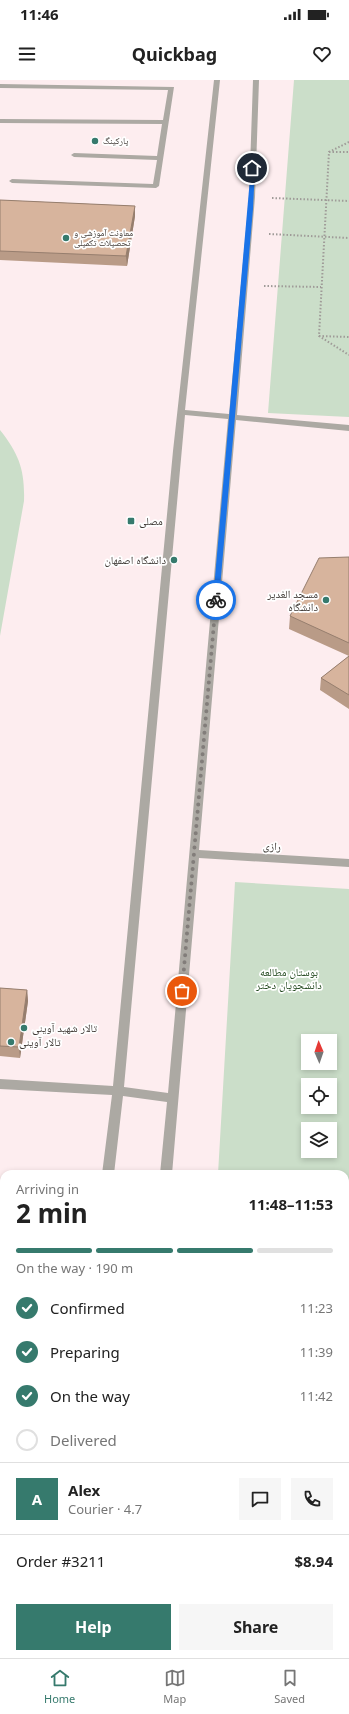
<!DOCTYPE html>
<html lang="en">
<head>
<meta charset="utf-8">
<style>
  :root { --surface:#fff; --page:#f6f6f6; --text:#222; --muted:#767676; --line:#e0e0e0; --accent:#367a6d }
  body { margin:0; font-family:"Noto Sans","Noto Naskh Arabic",sans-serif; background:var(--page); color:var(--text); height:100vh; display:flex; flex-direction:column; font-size:15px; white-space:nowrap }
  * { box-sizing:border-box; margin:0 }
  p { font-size:13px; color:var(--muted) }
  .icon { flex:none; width:22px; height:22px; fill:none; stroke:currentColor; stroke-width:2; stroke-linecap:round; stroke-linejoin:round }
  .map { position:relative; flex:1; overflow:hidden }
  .drawer { position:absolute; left:0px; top:1090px; width:349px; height:488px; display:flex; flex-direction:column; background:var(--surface); border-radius:12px 12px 0 0; box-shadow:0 2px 6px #0003 }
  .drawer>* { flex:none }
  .needle { width:26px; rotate:358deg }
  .buttons { position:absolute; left:301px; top:954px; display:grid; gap:8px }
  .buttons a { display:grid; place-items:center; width:36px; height:36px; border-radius:0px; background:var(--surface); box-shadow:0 2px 6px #0003; font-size:20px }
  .pin { position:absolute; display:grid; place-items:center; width:34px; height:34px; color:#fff; margin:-17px; border:2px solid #fff; border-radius:50%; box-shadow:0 1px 4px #0007 }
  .courier { position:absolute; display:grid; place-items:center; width:40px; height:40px; margin:-20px; border:3px solid #1a73e8; border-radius:50%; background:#fff; color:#222; box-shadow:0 1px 5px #0007 }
  .overview em { font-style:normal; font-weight:700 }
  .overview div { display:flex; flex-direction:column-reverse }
  .overview { display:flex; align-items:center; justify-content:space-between; height:68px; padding:0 16px }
  h1 { font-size:26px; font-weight:700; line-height:30px }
  .bar { display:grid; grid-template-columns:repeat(4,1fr); gap:6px 4px; align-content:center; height:48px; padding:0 16px }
  .bar i { height:5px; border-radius:3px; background:var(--line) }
  .bar .current { background:var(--accent) }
  .bar p { grid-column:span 4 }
  .line { display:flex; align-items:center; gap:10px; padding:0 16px; border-top:1px solid var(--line) }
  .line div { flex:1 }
  .round { display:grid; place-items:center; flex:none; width:42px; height:42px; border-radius:0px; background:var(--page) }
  ol { padding:0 16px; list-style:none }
  li { display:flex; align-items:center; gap:12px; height:44px }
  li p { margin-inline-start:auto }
  li .icon { padding:4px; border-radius:50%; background:var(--accent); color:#fff; stroke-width:4 }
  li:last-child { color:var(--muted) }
  li i { width:22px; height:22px; border:2px solid var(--line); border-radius:50% }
  .cta { display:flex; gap:8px; margin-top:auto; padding:8px 16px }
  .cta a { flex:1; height:46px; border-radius:0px; background:var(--accent); color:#fff; font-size:16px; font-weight:700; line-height:46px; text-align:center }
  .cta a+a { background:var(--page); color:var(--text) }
  .status { display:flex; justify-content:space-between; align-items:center; height:28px; padding:0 20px; background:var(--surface); direction:ltr }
  .status svg { height:11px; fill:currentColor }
  header { display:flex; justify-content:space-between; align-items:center; height:52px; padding:0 16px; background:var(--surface); font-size:18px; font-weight:700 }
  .tabs { display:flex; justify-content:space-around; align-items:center; height:56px; border-top:1px solid var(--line); background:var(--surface); font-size:11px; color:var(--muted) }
  .tabs a { display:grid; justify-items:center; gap:2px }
  .tabs .current { color:var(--accent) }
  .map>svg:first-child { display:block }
  .education { fill:#fdedef; fill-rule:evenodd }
  .green { fill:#cbdec9; fill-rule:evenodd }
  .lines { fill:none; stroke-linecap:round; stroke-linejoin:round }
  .path-far1 { stroke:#9f9b98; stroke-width:2; stroke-dasharray:1.5 2; stroke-linecap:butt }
  .path { stroke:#9f9b98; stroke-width:3; stroke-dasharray:2.5 3.5; stroke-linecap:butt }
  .lane { fill:#aca9a3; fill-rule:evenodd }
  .wall { fill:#b99b87 }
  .shaded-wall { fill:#967e6e }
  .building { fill:#d7b49d; stroke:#967e6e }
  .route { fill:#1a73e8 }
  .done { stroke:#827d7a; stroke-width:4; stroke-dasharray:0 7.2 }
  .poi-dot { fill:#367a6d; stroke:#fff; stroke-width:1.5 }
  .labels { text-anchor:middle; stroke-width:3.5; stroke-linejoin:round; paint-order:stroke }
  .far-poi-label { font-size:9px; fill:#3f3935; stroke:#fff; text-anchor:start }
  .poi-label { font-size:11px; fill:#3f3935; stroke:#fff; text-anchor:start }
  .street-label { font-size:11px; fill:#3f3935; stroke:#fff }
  .park-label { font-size:11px; fill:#20461c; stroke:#fff }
</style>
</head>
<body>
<div class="status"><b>11:46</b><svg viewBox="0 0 49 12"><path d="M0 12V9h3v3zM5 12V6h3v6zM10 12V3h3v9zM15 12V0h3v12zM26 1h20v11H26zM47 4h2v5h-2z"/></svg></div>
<header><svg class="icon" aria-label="menu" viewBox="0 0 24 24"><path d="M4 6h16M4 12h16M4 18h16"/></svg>Quickbag<svg class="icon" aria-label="heart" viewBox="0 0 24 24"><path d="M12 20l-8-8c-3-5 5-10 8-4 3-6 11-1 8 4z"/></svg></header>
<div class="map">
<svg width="349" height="1578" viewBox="0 0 349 1578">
  <rect width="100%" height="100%" fill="#fefbf9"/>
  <!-- education -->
  <path class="education" d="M0,0H349V1578H0ZM308,961H330V983H308ZM308,1005H330V1027H308ZM308,1049H330V1071H308ZM4,1094H345V1574H4Z"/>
  <!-- green -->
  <path class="green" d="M294,0H349V337L268,333Z
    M0,350C19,374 25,390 24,421L0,556Z
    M235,802L349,809V1578H190L191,1574H345V1094H218ZM308,961H330V983H308ZM308,1005H330V1027H308ZM308,1049H330V1071H308Z"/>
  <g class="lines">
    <!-- path-far1 -->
    <path class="path-far1" d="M349,62L329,72L319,256L349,275
      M329,72H349
      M272,118L349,121
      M269,154L349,158
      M264,206L321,207
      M319,256L349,257"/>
    <!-- path -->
    <path class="path" d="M0,1192H4"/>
    <!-- lane -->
    <path class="lane" d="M214,0H220L185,330L229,334L249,117L253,0H259L255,117L237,335L349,345V351L236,340L199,770L349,779V787L199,778L172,1094H160L167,1022L123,1016L114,1094H102L112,1015L0,1009V999L113,1006L173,371ZM185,335L228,339L168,1013L124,1007Z
      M0,4L174,7L159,106L156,108L12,103L9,101L12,99L153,104L157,80L74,77L71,75L74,73L157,76L162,44L0,43V39L163,40L168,10L0,8Z
      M0,1316L4,1317V1329L0,1328Z
      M45,1574H59V1578H45Z
      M120,1574H134V1578H120Z"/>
  </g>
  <!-- wall -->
  <path class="wall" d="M0,120L135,126V136L127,186L0,180Z
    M349,477V629L320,610L321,598L349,576L289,549L290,536Z
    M0,908L27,910L28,921L20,978L0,976Z"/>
  <!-- shaded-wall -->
  <path class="shaded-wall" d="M135,126V136L127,186L126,176Z
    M27,910L28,921L20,978L19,967Z"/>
  <!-- building -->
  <path class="building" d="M0,120L135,126L126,176L0,171Z
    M349,477V563L290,536L319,478Z
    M349,576V615L321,598Z
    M0,908L27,910L19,967L0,966Z"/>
  <!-- route -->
  <path class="route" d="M251,87L255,88L253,129L219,520L216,522L213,520Z"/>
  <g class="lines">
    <!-- done -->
    <path class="done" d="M182,911L216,520"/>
  </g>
  <!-- markers -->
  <g class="poi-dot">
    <circle cx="95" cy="61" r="4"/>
    <circle cx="66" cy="158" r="4"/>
    <rect x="127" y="437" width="8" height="8" rx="2"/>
    <circle cx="174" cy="480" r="4"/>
    <circle cx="326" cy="520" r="4"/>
    <circle cx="24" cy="948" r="4"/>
    <circle cx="11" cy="962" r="4"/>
  </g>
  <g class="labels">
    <!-- far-poi labels -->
    <g class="far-poi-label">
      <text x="103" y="64">پارکینگ</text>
      <text x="74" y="156">معاونت آموزشی و<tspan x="74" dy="10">تحصیلات تکمیلی</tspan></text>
    </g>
    <!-- poi labels -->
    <g class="poi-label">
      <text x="139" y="445">مصلی</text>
      <text x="166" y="484" text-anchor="end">دانشگاه اصفهان</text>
      <text x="318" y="518" text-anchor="end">مسجد الغدیر<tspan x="318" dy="13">دانشگاه</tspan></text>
      <text x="32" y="952">تالار شهید آوینی</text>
      <text x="19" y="966">تالار آوینی</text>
    </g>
    <!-- street labels -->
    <g class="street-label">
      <text transform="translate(272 766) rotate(3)" y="4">رازی</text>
    </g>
    <!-- park labels -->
    <g class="park-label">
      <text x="289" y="896">بوستان مطالعه<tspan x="289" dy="13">دانشجویان دختر</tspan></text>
    </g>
  </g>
</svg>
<div class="buttons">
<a><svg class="needle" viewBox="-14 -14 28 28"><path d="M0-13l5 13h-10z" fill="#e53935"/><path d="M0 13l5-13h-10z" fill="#767676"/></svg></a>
<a><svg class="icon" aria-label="locate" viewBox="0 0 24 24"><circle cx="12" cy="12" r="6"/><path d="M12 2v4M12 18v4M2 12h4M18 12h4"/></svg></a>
<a><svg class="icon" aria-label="layers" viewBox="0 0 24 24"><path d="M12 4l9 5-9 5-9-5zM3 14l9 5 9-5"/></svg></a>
</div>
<div class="pin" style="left:182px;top:911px;background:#ea580c"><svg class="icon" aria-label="bag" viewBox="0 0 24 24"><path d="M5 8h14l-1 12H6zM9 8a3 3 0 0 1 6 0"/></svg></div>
<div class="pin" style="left:252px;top:88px;background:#1f2937"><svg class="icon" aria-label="home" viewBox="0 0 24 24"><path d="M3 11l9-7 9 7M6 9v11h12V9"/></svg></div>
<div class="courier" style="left:216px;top:520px"><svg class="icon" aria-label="bike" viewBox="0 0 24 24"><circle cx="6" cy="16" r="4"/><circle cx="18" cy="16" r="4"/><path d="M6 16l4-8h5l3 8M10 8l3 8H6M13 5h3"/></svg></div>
<section class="drawer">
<div class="overview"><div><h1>2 min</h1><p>Arriving in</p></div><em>11:48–11:53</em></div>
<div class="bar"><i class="current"></i><i class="current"></i><i class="current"></i><i></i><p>On the way · 190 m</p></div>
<ol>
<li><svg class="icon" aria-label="check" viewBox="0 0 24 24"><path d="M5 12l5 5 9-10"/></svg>Confirmed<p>11:23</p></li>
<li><svg class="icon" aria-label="check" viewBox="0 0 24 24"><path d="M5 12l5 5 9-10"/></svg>Preparing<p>11:39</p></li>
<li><svg class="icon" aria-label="check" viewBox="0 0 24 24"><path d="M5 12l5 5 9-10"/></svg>On the way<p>11:42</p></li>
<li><i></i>Delivered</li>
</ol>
<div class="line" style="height:72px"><b class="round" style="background:var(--accent);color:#fff">A</b><div><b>Alex</b><p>Courier · 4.7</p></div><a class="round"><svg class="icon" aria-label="chat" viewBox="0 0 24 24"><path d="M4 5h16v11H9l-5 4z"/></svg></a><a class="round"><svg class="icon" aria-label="phone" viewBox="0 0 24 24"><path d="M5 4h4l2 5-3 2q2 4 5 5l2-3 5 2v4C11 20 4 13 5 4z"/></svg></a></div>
<div class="line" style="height:52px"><div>Order #3211</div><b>$8.94</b></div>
<div class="cta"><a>Help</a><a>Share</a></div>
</section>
</div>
<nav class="tabs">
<a class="current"><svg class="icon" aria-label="home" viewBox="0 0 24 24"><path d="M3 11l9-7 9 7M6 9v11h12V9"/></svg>Home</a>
<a><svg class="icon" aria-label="map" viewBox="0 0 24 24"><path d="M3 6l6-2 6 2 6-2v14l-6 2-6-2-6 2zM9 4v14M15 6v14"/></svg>Map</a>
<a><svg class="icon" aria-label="saved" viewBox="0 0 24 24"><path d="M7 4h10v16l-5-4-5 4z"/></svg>Saved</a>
</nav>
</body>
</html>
